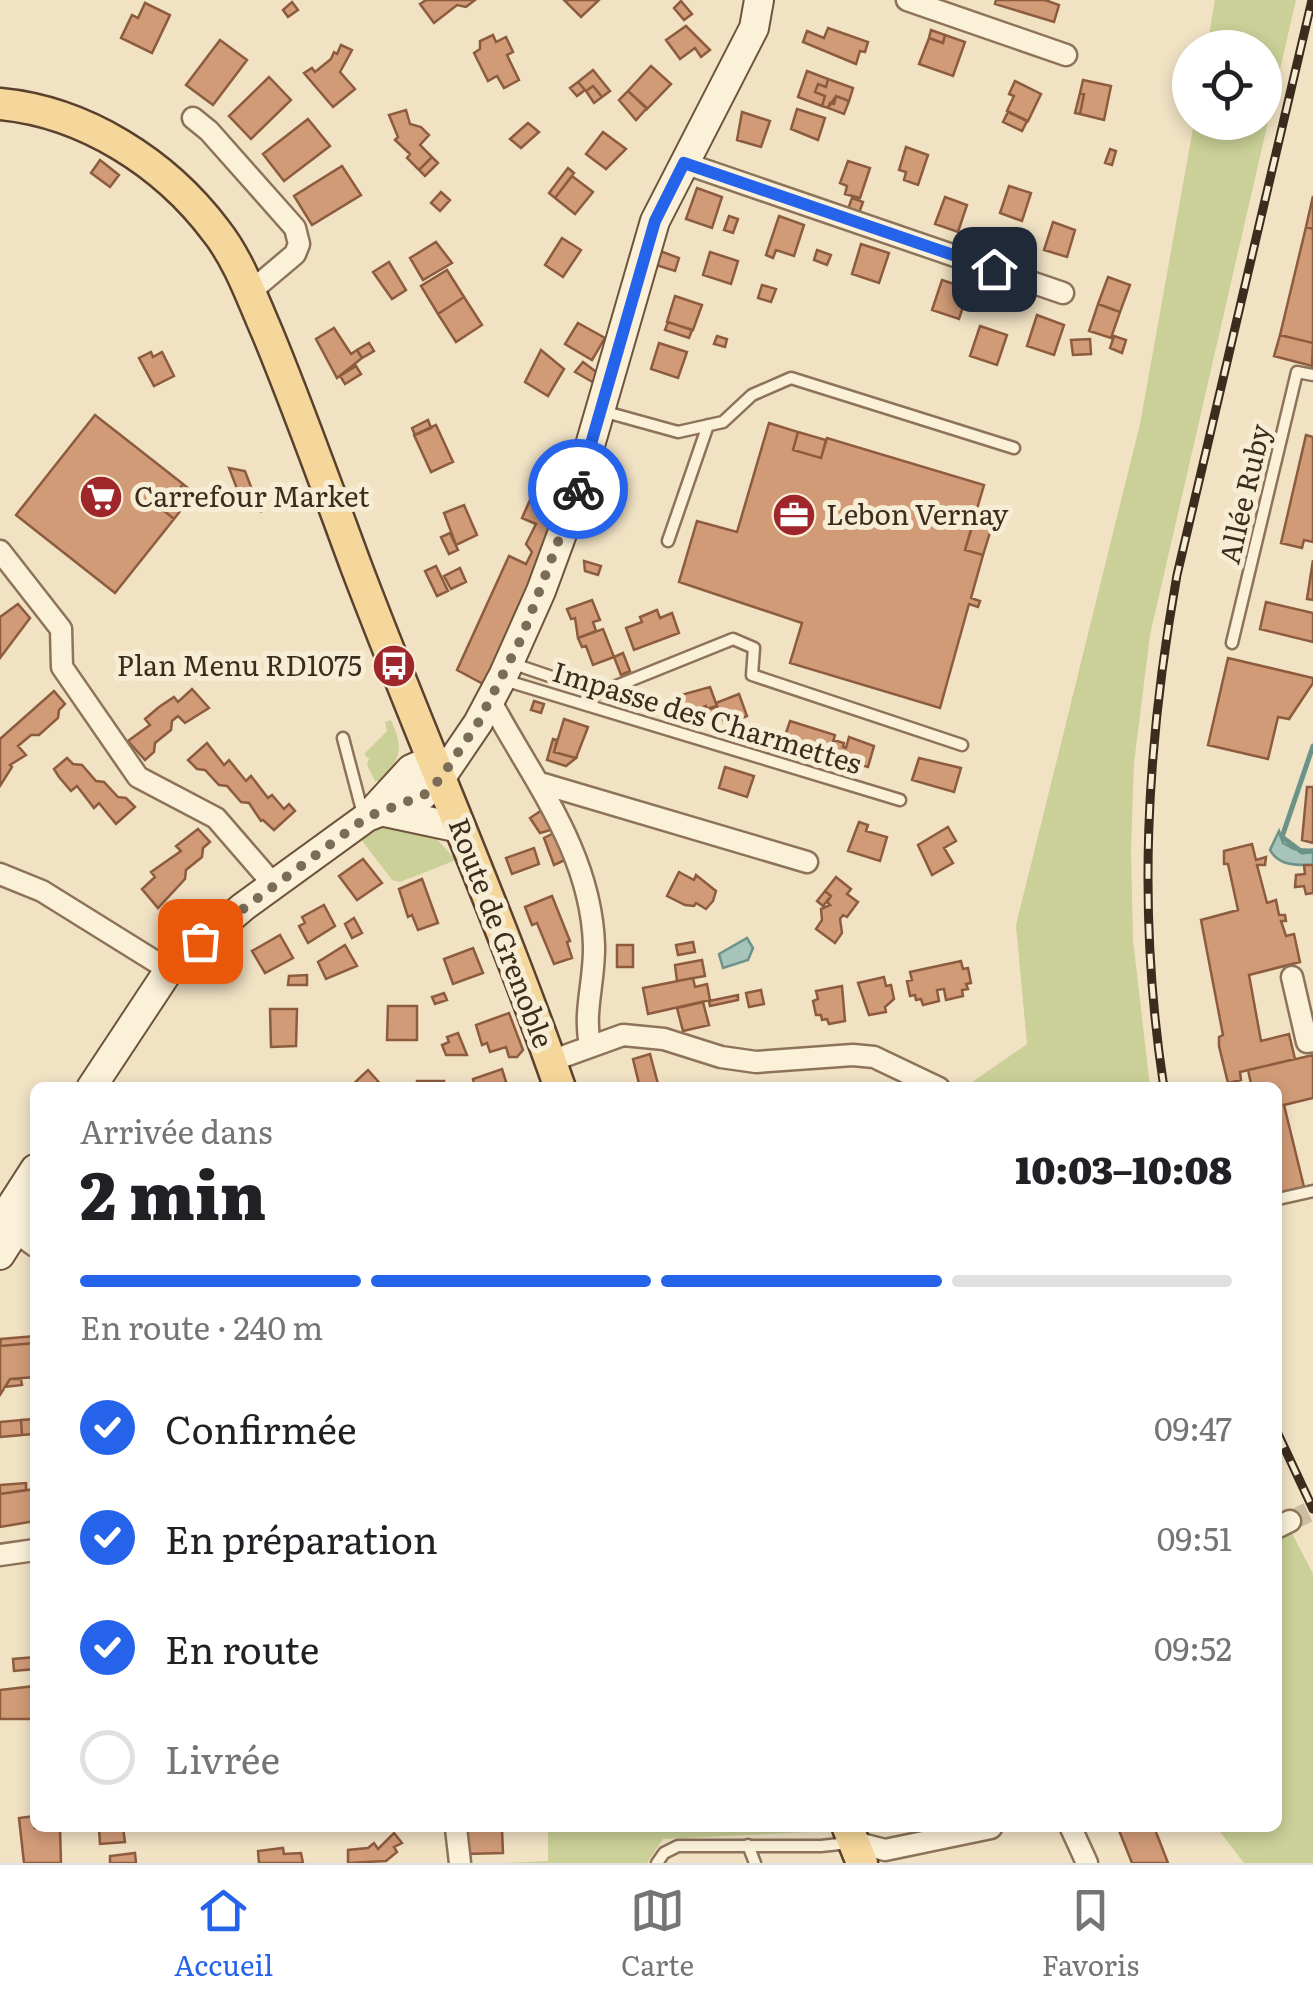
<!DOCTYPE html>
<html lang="fr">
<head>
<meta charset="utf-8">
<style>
  :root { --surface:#fff; --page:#f2f2f2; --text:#202124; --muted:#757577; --line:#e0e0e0; --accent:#2563eb }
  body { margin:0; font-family:Literata,serif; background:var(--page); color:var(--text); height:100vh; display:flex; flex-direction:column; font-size:38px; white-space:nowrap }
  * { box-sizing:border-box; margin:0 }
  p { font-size:32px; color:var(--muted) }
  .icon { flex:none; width:55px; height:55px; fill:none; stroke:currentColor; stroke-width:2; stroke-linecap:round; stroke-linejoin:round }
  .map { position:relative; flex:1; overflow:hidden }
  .side { position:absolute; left:30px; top:1082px; width:1252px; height:750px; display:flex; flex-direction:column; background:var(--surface); border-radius:15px; box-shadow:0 5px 15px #0003 }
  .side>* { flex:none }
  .buttons { position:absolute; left:1172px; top:30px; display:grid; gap:20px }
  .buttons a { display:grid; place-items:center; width:110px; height:110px; border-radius:50%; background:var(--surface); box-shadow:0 5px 15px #0003; font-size:50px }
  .pin { position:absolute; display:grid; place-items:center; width:85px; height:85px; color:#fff; margin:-42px; border-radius:20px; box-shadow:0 5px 15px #0006 }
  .courier { position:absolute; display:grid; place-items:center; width:100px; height:100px; margin:-50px; border:8px solid #2563eb; border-radius:50%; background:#fff; color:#222; box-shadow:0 2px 12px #0007 }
  .headline em { font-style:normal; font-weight:800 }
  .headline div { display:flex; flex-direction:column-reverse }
  .headline { display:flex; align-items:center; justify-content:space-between; height:170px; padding:0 50px }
  h1 { font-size:65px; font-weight:800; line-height:75px }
  .bar { display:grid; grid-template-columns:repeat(4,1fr); gap:15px 10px; align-content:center; height:120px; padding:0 50px }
  .bar i { height:12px; border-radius:8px; background:var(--line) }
  .bar .selected { background:var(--accent) }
  .bar p { grid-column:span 4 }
  ol { padding:0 50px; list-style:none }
  li { display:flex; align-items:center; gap:30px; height:110px }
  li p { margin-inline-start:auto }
  li .icon { padding:10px; border-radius:50%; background:var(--accent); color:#fff; stroke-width:4 }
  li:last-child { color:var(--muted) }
  li i { width:55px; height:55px; border:5px solid var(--line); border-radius:50% }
  .tab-bar { display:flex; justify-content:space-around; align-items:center; height:140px; border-top:2px solid var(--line); background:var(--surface); font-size:28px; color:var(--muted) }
  .tab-bar a { display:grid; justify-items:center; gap:5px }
  .tab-bar .selected { color:var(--accent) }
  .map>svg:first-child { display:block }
  .green { fill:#cad097 }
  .water { fill:#a6c4ba; stroke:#6c9388; stroke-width:2.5 }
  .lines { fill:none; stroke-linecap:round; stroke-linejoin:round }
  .stream { stroke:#6c9388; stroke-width:5 }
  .building { fill:#d19b78; stroke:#8d5b3e; stroke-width:2.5 }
  .street-tunnel { stroke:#cdbea3; stroke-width:20; stroke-dasharray:20 10; stroke-linecap:butt }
  .lane-casing { stroke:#8d7359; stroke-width:15 }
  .street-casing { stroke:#8d7359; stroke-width:25 }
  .secondary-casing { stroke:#6e543c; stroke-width:32 }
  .primary-casing { stroke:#5a412e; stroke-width:35 }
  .lane { stroke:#fbf0d8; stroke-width:10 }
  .street { stroke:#fbf0d8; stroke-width:20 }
  .secondary { stroke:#fbf0d8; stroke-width:28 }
  .primary { stroke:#f5d79b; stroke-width:30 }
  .rail-casing { stroke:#3c2c1e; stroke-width:9 }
  .rail { stroke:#f7edd4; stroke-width:5; stroke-dasharray:15; stroke-linecap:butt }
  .done { stroke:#7b6c58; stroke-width:10; stroke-dasharray:0 18 }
  .route { stroke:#2563eb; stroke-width:12 }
  .labels { text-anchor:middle; stroke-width:10; stroke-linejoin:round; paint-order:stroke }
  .street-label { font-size:28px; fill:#3c2c1e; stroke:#f7edd4 }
  .poi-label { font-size:28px; fill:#3c2c1e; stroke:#f7edd4; text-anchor:start }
</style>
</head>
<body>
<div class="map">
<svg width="1313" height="1863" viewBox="0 0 1313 1863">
  <rect width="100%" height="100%" fill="#f1e2c4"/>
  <!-- green -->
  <path class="green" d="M1215,0H1296L1150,635L1134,763L1131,850L1133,940L1150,1087H965L1027,1044L1016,925L1140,424L1194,123L1265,122V48L1207,47Z
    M391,720C404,749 401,756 382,781H375L367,765L369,759L364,754L387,731L385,722Z
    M392,824L433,835L456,860L400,882L392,880L360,838Z
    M1278,1506L1313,1574V1863H1244L1217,1828H1278Z
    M548,1828H828L829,1831L663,1839L647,1863H505L548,1861Z"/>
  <!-- water -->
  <path class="water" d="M1279,831L1283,843L1294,849L1313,850V865C1296,865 1279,866 1270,850Z
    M747,938L753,948L748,960L723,968L719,954Z"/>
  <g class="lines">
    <!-- stream -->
    <path class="stream" d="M1313,746L1282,837L1302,852L1313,851"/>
  </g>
  <!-- building -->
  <path class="building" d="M426,0H475L466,7L457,5L434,23L420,4Z
    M564,0H599L581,17Z
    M996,0H1045L1059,5L1054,22L995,4Z
    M681,1L692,14L684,20L674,8Z
    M292,2L298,10L288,17L283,10Z
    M145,3L170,15L152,53L121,38L132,15L138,18Z
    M686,26L710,50L701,57L695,48L680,59L666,40Z
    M828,28L868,42L865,52L860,51L856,64L803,42L807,31L824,38Z
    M931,30L945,35L943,43L929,38Z
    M493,35L496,42L506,37L513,52L507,55L519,80L504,88L497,76L488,81L474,53L480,49V41Z
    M945,35L965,42L953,76L919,64L929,38L943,43Z
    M220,40L247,60L213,105L186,85Z
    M341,45L352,50L340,72L355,89L333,107L304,73L312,68L315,72L331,59L334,52L337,54Z
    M651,66L671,84L647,109L628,91Z
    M593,70L610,91L602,97L593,86L586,91L578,82Z
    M807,71L828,79L826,87L818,84L815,92L825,96L822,106L798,97Z
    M269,77L291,100L251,139L229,116Z
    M828,79L853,88L849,101L836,96L834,104L830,103L828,108L822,106L825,96L815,92L818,84L826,87Z
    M1083,80L1111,86L1104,120L1080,114L1084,94L1080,93Z
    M1015,81L1041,94L1028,121L1007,111L1014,96L1009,94Z
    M578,82L585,90L577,96L570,88Z
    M593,86L602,97L594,103L586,91Z
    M628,91L647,108L636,120L619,100Z
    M1080,93L1084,94L1080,114L1075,113Z
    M836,96L849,101L844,114L828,108Z
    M797,109L825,118L818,140L791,129Z
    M406,110L410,124L421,127L429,135L420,145L432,157L419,170L407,158L410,154L395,140L398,137L389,115Z
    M742,112L770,121L761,147L737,140Z
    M1008,112L1027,121L1022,131L1003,122Z
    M308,119L330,146L284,181L263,154Z
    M528,123L539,132L521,148L510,139Z
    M603,132L626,149L606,169L586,154Z
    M906,147L928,155L918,185L904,180L906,172L899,170Z
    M1110,149L1116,151L1112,165L1105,163Z
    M432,157L438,163L425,176L419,170Z
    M100,160L119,175L110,187L91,173Z
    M848,161L870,168L860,198L845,194L847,186L840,183Z
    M342,166L361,195L312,225L294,196Z
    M568,168L574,173L555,198L549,193Z
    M572,176L593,192L575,214L555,198Z
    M1009,186L1031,193L1022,221L1000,213Z
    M697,188L722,197L712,228L686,219Z
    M441,192L450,200L440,211L431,203Z
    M1313,196V229L1306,227Z
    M945,197L967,205L958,232L935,224Z
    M852,198L863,202L859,213L848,209Z
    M729,216L738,219L733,233L724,230Z
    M779,216L804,225L794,256L776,250L773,258L766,255Z
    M1053,222L1075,230L1067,257L1044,250Z
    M1306,227L1313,229V343L1280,335Z
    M562,238L581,250L563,277L545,265Z
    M436,242L452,263L423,280L410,258Z
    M861,244L889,253L879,283L852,274Z
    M817,250L831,255L827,265L814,260Z
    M660,251L679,258L675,271L656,265Z
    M710,252L738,261L731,284L703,275Z
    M389,262L406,290L392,299L373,272Z
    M447,270L464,297L438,314L421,286Z
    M1108,277L1130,285L1120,312L1098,304Z
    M942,280L969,289L959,319L932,310Z
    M762,285L776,289L771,302L758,298Z
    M675,296L702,305L693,330L667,322Z
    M464,297L482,325L456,342L438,314Z
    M1098,304L1120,312L1111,338L1089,331Z
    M1037,315L1064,325L1054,355L1027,346Z
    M668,322L692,330L689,338L665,330Z
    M578,323L605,338L592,360L565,344Z
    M980,326L1007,335L997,365L970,356Z
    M334,328L351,354L357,350L362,358L337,378L316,339Z
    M1280,335L1313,343L1312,366L1274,356Z
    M717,336L727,339L725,347L714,344Z
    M1114,336L1126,340L1122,353L1110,348Z
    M1090,339L1091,354L1073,355L1071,340Z
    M369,343L374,351L362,358L357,350Z
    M659,343L687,352L678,378L651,369Z
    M541,350L564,369L548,396L525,382Z
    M151,352L153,357L162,352L174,376L154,386L139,358Z
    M583,362L599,374L596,384L575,372Z
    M356,366L361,374L345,384L340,376Z
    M95,415L183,484L163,510L174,519L115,593L16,515Z
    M428,420L431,428L415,435L412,428Z
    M769,423L798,432L793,450L821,458L827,438L984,485L965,550L983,555L971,598L980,601L978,607L969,604L940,708L790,663L802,623L679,582L697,521L737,532Z
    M436,425L453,462L431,472L414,435Z
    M798,432L826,440L821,458L793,450Z
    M1306,435L1313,437V542L1304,540L1302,548L1281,543Z
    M229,468L245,471L260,511L244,507Z
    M538,482L566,494L539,565L485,685L457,670L509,556L526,564L532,552L526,544L536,524L522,518Z
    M183,484L194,493L174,519L163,510Z
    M464,505L477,535L456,545L444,513Z
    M974,521L992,526L983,555L965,550Z
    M450,533L458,550L449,554L441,537Z
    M1313,560V600L1307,599Z
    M584,561L601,566L598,575L585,571Z
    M436,566L448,591L437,596L425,571Z
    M460,568L466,582L451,589L444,576Z
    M592,600L600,620L593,622L596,631L578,638L575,618L571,619L567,609Z
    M1266,602L1313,613V642L1260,629Z
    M18,604L30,618L0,658V617Z
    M657,610L660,618L672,613L679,633L634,650L626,628L642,622L640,617Z
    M603,629L614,657L593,665L586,646L582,647L578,638Z
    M623,653L630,671L621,675L614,657Z
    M1228,658L1313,678V683L1289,719L1278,717L1268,759L1208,745Z
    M710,687L717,706L688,714L681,695Z
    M192,689L209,708L185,723L178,716L172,721L171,730L155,743L154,752L145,760L128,741L150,725L145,719L159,707L174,697L178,702Z
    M54,691L65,704L59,710L58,718L39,735H31L18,746L26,755L10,765L12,767L0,786V739Z
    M739,694L747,716L725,725L716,703Z
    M534,701L544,704L541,713L531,710Z
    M706,706L708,710L717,706L721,715L711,718L710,714L698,719L695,711Z
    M564,719L588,727L576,758L554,752Z
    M790,721L835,735L829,756L783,742Z
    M849,737L874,746L868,767L829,756L834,740L844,743L843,747L846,748Z
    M553,739L557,740L554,752L576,758L566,766L547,760Z
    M207,743L224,765L229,760L246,781L251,776L268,798L272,795L284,809L289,804L295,811L274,830L263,820L261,821L249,803L241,802L227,786L219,785L205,770L197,769L188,760Z
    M67,758L73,764L82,765L96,781L104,782L118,797L126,798L135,807L116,824L99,803L94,808L77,786L71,791L59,777L54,769Z
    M919,758L961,768L954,792L912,780Z
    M725,767L754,776L747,797L719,788Z
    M1307,787H1313V843L1302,840Z
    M542,810L554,829L540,833L530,818Z
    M859,822L868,825L866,831L887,837L880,861L848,851Z
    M948,827L956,841L944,848L953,863L932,875L918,845Z
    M198,829L210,842L203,848L202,857L186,870L185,879L158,908L142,889L155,877L151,872L181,851L176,846Z
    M556,832L567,859L554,865L544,838Z
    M1252,844L1256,860L1266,857L1265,865H1257L1267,903L1276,900L1279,915H1285L1286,921H1281L1286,936L1294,934L1300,962L1249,975L1261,1041L1289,1034L1295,1059L1240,1072L1241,1080L1228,1083L1219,1046V1037L1223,1035L1201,920L1238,910L1228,864H1224V851Z
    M534,848L539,864L512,874L506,858Z
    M363,859L382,883L357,900L339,876Z
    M1304,865H1313V893L1306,894L1304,886L1295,887L1296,875L1305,874Z
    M679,872L694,880L696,875L716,891L713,901L706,909L696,903L694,906L685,905L667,896Z
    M836,877L851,889L847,894L858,902L847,917L843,915L840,919L842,933L835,943L816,929L822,920L821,909L830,905L827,902L831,896L825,891Z
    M422,879L438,923L418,930L412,915L408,917L399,889Z
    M825,891L831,896L823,906L817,901Z
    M552,896L570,941L567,942L572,958L554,964L537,923L532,925L525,907Z
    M324,905L335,926L308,943L299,926L305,923L302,917Z
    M354,918L362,933L352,938L345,924Z
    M280,935L293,958L265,973L252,951Z
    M693,942L695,952L678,955L676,945Z
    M345,945L357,966L326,979L318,962Z
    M617,945H633V967H617Z
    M473,948L483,973L453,984L444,959Z
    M702,960L705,976L677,981L675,965Z
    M961,961L963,969L968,968L971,983L966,984L968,989L962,990L963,996L946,1000L944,989L937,990L939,1001L923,1005L921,999L916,1000L915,995L910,996L907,981L912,980L910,972Z
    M307,975V985H288L289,976Z
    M884,977L886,986L891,985L894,999L885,1007L886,1012L869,1015L858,983Z
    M693,978L695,987L707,984L710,1000L648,1014L643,988Z
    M842,986L845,1021L829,1024L827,1019L822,1020L821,1015H816L813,1001L818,999L816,991Z
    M761,990L764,1004L749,1007L746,993Z
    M444,993L447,1000L435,1004L432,997Z
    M738,995V1000L710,1006L709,1001Z
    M703,1002L709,1025L683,1031L677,1008Z
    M388,1006H417V1040H387Z
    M270,1009H297L296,1046L271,1047Z
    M509,1013L523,1050L517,1057H509L506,1047L490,1052L487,1043L482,1045L476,1025Z
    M458,1033L467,1055H446L442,1045L449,1042L447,1037Z
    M650,1054L658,1084L640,1088L633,1059Z
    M1313,1055V1098L1284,1105L1304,1187L1278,1193V1088H1252L1248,1070Z
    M502,1069L508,1088H475L473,1079Z
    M368,1070L384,1088H349Z
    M417,1081H444V1088H417Z
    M35,1336V1343L0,1346L1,1339Z
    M35,1343V1377L10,1379L0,1395V1346Z
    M10,1379H21L22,1385L5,1387Z
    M34,1419L35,1434L22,1435L21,1420Z
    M21,1420L22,1435L0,1437V1422Z
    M26,1483V1490L0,1494V1485Z
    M35,1489V1521L0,1527V1494Z
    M35,1657V1669L14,1671L13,1659Z
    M35,1686V1719H0V1690Z
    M35,1816V1828H60L61,1863H24L19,1818Z
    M99,1828H123L125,1842L100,1844Z
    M465,1828L502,1829L503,1853L465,1854Z
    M1118,1828H1160L1156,1832L1168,1863H1132Z
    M394,1833L402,1843L394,1847L397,1852L386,1861L348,1863V1850L368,1848L374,1843L378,1849Z
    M283,1848L284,1854L301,1853L303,1863H259L258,1851Z
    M135,1853L136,1863H110V1856Z"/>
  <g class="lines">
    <!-- street-tunnel -->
    <path class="street-tunnel" d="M1290,1521L1313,1510"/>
    <!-- lane casing -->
    <g class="lane-casing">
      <path id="lane" d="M602,411L678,432L723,422L752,395L791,378L1014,448
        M668,541L708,425
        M1232,643L1297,372L1313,375
        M511,663L599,693L733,639L754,648L752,675L962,745
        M504,680L900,800
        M343,738L363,814
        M1278,1199L1313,1191
        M748,1845L755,1863
        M657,1863L664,1853L678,1846H821L849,1843"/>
    </g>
    <!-- street casing -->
    <g class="street-casing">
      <path id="street" d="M907,0L1066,55
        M193,118L209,131L295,228L299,244L295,254L250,292
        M684,163L1063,293
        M0,551L61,629L62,667L138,777L216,818L274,885
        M490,700C532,779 591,851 594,945C595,980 583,1011 590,1045
        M540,783L807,862
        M0,874L42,891L169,970
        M1292,977L1307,1042L1313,1041
        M551,1061L623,1035L664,1039L721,1057L756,1062L853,1055L874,1057L939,1088
        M4,1224L35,1246
        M1278,1527L1290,1521
        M0,1555L35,1550
        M456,1828L460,1863
        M1071,1828L1087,1863
        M854,1842L885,1850L991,1828"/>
    </g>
    <!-- secondary casing -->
    <g class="secondary-casing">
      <path id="secondary" d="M385,812L460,828
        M367,817L423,795L440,779L478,723L504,674L541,591L573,504L655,221L754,28L759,0
        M91,1088L169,970L243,907L367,817L411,769L432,760
        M6,1214L35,1169
        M0,1255L35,1200"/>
    </g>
    <!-- primary casing -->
    <g class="primary-casing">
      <path id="primary" d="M0,104C85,112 165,163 216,231C239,260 252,298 267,332C299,409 327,488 356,566C422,740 498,911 560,1088
        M848,1828L862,1863"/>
    </g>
    <!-- lane -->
    <use href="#lane" class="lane"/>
    <!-- street -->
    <use href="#street" class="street"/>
    <!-- secondary -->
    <use href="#secondary" class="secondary"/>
    <!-- primary -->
    <use href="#primary" class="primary"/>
    <!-- rail casing -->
    <g class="rail-casing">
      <path id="rail" d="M1164,1088C1137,913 1146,748 1177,575L1312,0
        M1278,1434L1313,1509"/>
    </g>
    <!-- rail -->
    <use href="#rail" class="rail"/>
  </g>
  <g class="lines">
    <!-- done -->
    <path class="done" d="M200,941L367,817L424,795L440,779L478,723L522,637L578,489"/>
    <!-- route -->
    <path class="route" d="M578,489L655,221L684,163L994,269"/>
  </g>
  <!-- icons -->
  <defs>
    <g id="supermarket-disc" transform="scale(2.25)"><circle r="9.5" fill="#9f262a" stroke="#f7edd4"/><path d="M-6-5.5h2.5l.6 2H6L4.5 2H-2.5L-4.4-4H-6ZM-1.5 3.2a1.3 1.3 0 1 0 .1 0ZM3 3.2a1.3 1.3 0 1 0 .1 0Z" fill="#fff"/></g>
    <g id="office-disc" transform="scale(2.25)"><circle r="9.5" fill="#9f262a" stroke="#f7edd4"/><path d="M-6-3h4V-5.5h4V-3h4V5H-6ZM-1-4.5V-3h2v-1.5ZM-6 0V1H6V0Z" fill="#fff"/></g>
    <g id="bus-disc" transform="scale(2.25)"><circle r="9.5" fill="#9f262a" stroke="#f7edd4"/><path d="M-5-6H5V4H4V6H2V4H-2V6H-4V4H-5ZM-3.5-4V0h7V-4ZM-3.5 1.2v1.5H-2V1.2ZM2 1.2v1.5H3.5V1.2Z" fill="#fff"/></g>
  </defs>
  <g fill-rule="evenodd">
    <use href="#supermarket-disc" x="101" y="497"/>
    <use href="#office-disc" x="794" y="515"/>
    <use href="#bus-disc" x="394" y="666"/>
  </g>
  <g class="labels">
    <!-- street labels -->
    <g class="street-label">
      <text transform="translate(1245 494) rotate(-77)" y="10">Allée Ruby</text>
      <text transform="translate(707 718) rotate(17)" y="10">Impasse des Charmettes</text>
      <text transform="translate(501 933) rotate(69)" y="10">Route de Grenoble</text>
    </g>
    <!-- poi labels -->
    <g class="poi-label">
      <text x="134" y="507">Carrefour Market</text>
      <text x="826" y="525">Lebon Vernay</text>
      <text x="362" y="676" text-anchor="end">Plan Menu RD1075</text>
    </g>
  </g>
</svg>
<div class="buttons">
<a><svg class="icon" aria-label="locate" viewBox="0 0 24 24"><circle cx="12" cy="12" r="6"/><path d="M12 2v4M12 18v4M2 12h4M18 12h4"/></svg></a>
</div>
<div class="pin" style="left:200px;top:941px;background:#ea580c"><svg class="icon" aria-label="bag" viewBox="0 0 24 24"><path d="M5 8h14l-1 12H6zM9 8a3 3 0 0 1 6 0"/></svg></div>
<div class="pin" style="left:994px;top:269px;background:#1f2937"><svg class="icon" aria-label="home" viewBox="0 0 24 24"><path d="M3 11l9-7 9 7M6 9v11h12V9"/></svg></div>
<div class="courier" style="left:578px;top:489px"><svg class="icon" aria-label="bike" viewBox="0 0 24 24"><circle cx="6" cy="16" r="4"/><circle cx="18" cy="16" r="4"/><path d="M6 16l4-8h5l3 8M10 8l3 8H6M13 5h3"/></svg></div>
<section class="side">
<div class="headline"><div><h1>2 min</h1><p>Arrivée dans</p></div><em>10:03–10:08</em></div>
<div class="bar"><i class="selected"></i><i class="selected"></i><i class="selected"></i><i></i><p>En route · 240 m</p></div>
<ol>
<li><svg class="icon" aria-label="check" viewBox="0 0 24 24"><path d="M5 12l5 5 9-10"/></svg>Confirmée<p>09:47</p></li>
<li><svg class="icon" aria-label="check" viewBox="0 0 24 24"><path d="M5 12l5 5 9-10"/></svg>En préparation<p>09:51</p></li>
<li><svg class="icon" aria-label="check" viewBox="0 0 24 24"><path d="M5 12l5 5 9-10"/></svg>En route<p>09:52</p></li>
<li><i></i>Livrée</li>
</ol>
</section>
</div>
<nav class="tab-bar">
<a class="selected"><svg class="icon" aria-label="home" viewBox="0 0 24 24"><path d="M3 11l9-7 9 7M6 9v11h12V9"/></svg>Accueil</a>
<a><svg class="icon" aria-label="map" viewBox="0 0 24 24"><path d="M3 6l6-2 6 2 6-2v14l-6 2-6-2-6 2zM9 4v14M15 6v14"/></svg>Carte</a>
<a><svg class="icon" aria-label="saved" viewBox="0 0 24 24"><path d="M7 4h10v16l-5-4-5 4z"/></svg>Favoris</a>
</nav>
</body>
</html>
